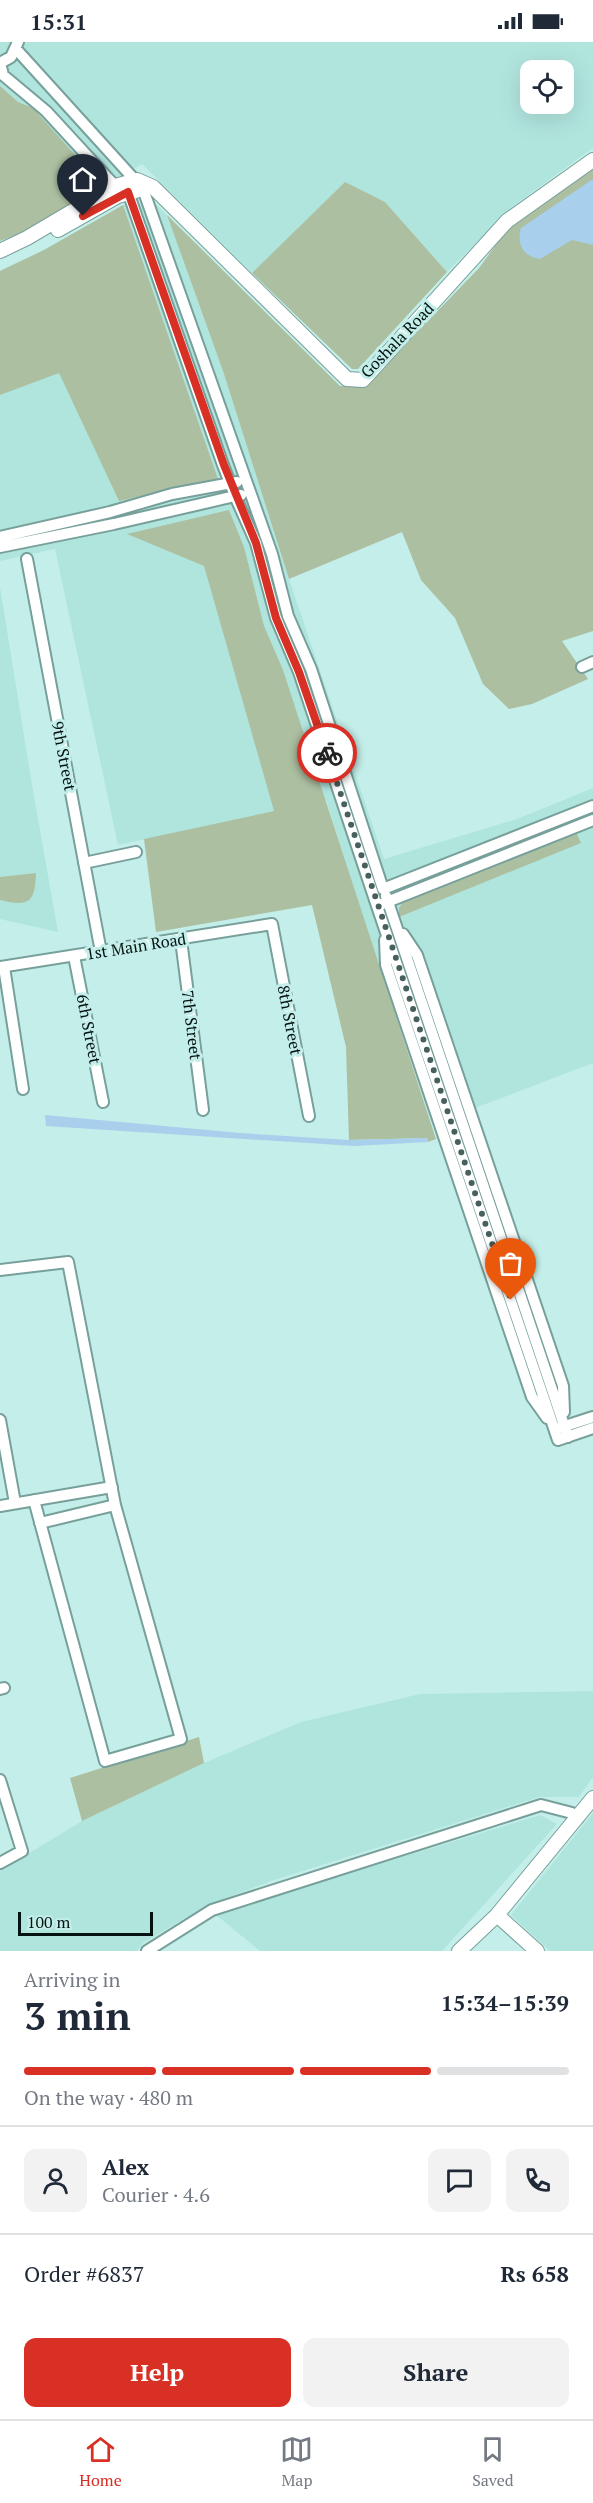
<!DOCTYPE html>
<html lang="en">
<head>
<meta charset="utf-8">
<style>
  :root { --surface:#fff; --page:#f2f2f3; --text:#1f2937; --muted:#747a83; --line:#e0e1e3; --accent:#d93025 }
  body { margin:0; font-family:"PT Serif",serif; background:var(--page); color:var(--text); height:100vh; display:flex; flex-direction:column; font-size:22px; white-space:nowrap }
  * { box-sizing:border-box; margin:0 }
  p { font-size:20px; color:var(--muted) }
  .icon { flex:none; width:33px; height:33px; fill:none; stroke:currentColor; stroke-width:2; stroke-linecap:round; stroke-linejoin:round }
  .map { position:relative; height:1909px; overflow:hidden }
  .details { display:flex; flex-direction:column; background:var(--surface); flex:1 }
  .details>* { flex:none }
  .tools { position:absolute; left:520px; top:18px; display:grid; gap:12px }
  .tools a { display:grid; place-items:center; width:54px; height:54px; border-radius:12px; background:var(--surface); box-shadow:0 6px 24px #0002; font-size:30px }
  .scale { position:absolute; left:18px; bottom:15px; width:135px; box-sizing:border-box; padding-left:6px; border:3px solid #041311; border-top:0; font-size:16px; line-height:21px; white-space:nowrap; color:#041311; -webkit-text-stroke:4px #c4eee9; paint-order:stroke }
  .pin { position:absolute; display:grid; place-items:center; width:51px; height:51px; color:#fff; margin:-62px -26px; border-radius:50% 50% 50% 0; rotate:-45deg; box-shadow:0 0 6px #0007 }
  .pin .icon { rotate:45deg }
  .courier { position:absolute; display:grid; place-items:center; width:60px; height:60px; margin:-30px; border:4px solid #d93025; border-radius:50%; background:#fff; color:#222; box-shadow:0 2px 8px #0007 }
  .overview em { font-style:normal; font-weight:800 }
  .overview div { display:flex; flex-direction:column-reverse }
  .overview { display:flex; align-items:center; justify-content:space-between; height:102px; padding:0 24px }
  h1 { font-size:39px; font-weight:800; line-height:45px }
  .bar { display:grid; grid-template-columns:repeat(4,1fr); gap:9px 6px; align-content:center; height:72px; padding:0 24px }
  .bar i { height:8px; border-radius:4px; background:var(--line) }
  .bar .selected { background:var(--accent) }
  .bar p { grid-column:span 4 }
  .line { display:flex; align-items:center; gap:15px; padding:0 24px; border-top:2px solid var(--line) }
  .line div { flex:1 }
  .round { display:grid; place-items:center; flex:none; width:63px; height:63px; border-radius:12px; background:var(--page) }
  .action { display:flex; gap:12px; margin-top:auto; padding:12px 24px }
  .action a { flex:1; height:69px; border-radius:12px; background:var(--accent); color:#fff; font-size:24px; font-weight:800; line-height:69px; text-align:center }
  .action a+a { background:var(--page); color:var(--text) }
  .status { display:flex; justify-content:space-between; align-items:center; height:42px; padding:0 30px; background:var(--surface); direction:ltr }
  .status svg { height:16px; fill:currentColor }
  .menu { display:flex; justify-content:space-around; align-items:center; height:84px; border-top:2px solid var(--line); background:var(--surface); font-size:16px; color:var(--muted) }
  .menu a { display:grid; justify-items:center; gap:3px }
  .menu .selected { color:var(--accent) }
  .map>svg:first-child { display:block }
  .built { fill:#b0e5de; fill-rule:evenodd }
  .green { fill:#adbfa1 }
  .water { fill:#a8cfeb }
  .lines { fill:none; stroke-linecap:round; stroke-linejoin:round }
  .minor-casing { stroke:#77a09b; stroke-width:14 }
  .tertiary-casing { stroke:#77a09b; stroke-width:16 }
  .minor { stroke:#fff; stroke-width:10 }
  .tertiary { stroke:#fff; stroke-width:14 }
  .done { stroke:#47605d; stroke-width:6; stroke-dasharray:0 10.8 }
  .route { stroke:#d93025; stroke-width:8 }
  .labels { text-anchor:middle; stroke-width:6; stroke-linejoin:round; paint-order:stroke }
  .street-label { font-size:16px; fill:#041311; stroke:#c4eee9 }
</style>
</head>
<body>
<div class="status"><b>15:31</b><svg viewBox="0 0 49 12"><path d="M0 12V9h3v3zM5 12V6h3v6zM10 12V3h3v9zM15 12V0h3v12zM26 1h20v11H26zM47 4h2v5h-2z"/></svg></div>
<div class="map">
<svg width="593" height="1909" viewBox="0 0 593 1909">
  <rect width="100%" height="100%" fill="#c4eee9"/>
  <!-- built -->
  <path class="built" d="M0,0H593V106L512,165L447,230L385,160L345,141L252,231L142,122L21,191L0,199ZM531,28H564V62H531Z
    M156,162L167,173L224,332L289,537L384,817L517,777L593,746V1021L475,1066L424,913L380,929L326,758L118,803L55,507L0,519V229L44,208L123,163Z
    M0,545L32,743L58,890L0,877Z
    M593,1649V1735L579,1755H539L271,1839L207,1863L143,1901L137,1909H0V1829L82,1779L204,1721L301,1680L420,1652Z
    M593,1771V1909H550L511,1873Z
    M540,1773L557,1782L442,1909H260L215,1872Z"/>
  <!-- green -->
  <path class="green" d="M0,44L18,60L33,66L103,144L21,191L0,199Z
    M593,126V589L562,599L588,637L532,662L509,667L483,642L455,576L421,538L402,490L289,537L224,332L167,173L340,344L368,341L479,226L503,193L522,175Z
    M345,140L385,160L447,230L358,327H352L252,231Z
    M123,163L218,437L119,459L59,331L0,353V229L44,208Z
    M229,468L244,505L264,584L283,628L436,1097L428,1100L427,1096L349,1098L346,1005L312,863L156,890L144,797L274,769L204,524L127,492Z
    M576,790L581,801L399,875V866L404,858Z
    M36,831C35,861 29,865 0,858V835Z
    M199,1695L204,1721L82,1779L70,1736Z"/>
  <!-- water -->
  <path class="water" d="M593,137V203L572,198L540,217C524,215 516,202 521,186Z
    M45,1073L240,1091L349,1098L427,1096L428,1100L354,1104L46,1084Z"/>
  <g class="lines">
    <!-- minor casing -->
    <g class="minor-casing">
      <path id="minor" d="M16,7L143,147L272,512L288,574L311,627L383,847L593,764
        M0,21L3,33L46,69L115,144L128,150L223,423L235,454L241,453
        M0,21L11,15L18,0
        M0,495L110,470L172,452L237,440
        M0,505L114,482L235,454L256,501L276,576L299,630L377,864L593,778
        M27,517L101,910
        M582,625L593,620
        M84,821L136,810
        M386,854L568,1395
        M377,864L558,1398L593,1386
        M403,892L417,913L563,1344L564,1370
        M181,898L203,1068
        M385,898L386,923L532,1355L547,1376
        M74,914L103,1060
        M0,925L272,882L309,1074
        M4,925L23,1047
        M0,1228L68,1220L115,1463L181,1697L105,1719L34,1458
        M0,1378L15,1461
        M559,1386L593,1375
        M0,1464L112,1445
        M40,1481L115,1463
        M0,1647L4,1646
        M0,1738L22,1809L0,1821
        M147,1909L212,1868L541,1763L572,1771L578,1776"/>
    </g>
    <!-- tertiary casing -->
    <g class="tertiary-casing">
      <path id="tertiary" d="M58,188L118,154L142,147
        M0,209L27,196L115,144L137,138L153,145L347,337L363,338L507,179L593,118
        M497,1873L537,1909
        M459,1909L497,1873L593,1756"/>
    </g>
    <!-- minor -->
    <use href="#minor" class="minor"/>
    <!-- tertiary -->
    <use href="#tertiary" class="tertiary"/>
  </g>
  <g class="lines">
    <!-- done -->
    <path class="done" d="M327,711L511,1258"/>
    <!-- route -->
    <path class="route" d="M83,174L128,150L224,423L256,501L276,576L299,630L327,711"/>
  </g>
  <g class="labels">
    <!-- street labels -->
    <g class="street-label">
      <text transform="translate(397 298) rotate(-46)" y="6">Goshala Road</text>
      <text transform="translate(64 714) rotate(79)" y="6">9th Street</text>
      <text transform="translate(136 904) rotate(-9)" y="6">1st Main Road</text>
      <text transform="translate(290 978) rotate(79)" y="6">8th Street</text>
      <text transform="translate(192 983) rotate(83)" y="6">7th Street</text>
      <text transform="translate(89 987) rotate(79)" y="6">6th Street</text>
    </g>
  </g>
</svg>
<div class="tools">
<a><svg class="icon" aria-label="locate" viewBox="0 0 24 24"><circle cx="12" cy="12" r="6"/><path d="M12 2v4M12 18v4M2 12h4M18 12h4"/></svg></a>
</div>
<div class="scale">100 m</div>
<div class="pin" style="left:511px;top:1258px;background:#ea580c"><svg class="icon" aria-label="bag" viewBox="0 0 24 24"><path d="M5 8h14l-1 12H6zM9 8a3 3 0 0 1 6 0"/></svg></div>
<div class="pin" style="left:83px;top:174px;background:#1f2937"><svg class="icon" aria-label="home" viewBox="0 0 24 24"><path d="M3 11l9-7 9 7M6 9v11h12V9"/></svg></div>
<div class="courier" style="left:327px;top:711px"><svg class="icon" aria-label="bike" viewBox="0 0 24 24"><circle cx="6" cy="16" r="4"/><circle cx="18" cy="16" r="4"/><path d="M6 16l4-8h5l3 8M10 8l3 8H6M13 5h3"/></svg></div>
</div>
<section class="details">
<div class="overview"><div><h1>3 min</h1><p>Arriving in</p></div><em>15:34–15:39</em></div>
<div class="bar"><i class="selected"></i><i class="selected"></i><i class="selected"></i><i></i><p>On the way · 480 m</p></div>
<div class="line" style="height:108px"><a class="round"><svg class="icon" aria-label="person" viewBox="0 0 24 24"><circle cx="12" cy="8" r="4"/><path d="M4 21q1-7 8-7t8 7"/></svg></a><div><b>Alex</b><p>Courier · 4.6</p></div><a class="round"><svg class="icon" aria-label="chat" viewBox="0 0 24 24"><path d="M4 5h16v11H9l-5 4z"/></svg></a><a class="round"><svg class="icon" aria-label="phone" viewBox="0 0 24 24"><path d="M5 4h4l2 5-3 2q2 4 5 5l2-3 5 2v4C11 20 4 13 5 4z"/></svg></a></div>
<div class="line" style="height:78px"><div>Order #6837</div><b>Rs 658</b></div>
<div class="action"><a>Help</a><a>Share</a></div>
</section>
<nav class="menu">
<a class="selected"><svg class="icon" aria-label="home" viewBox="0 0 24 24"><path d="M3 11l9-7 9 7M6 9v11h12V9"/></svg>Home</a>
<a><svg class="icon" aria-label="map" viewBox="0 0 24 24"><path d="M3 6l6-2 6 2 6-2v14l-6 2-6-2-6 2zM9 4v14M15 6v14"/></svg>Map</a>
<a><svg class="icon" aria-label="saved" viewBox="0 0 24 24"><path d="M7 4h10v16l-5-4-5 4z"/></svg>Saved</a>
</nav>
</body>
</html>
